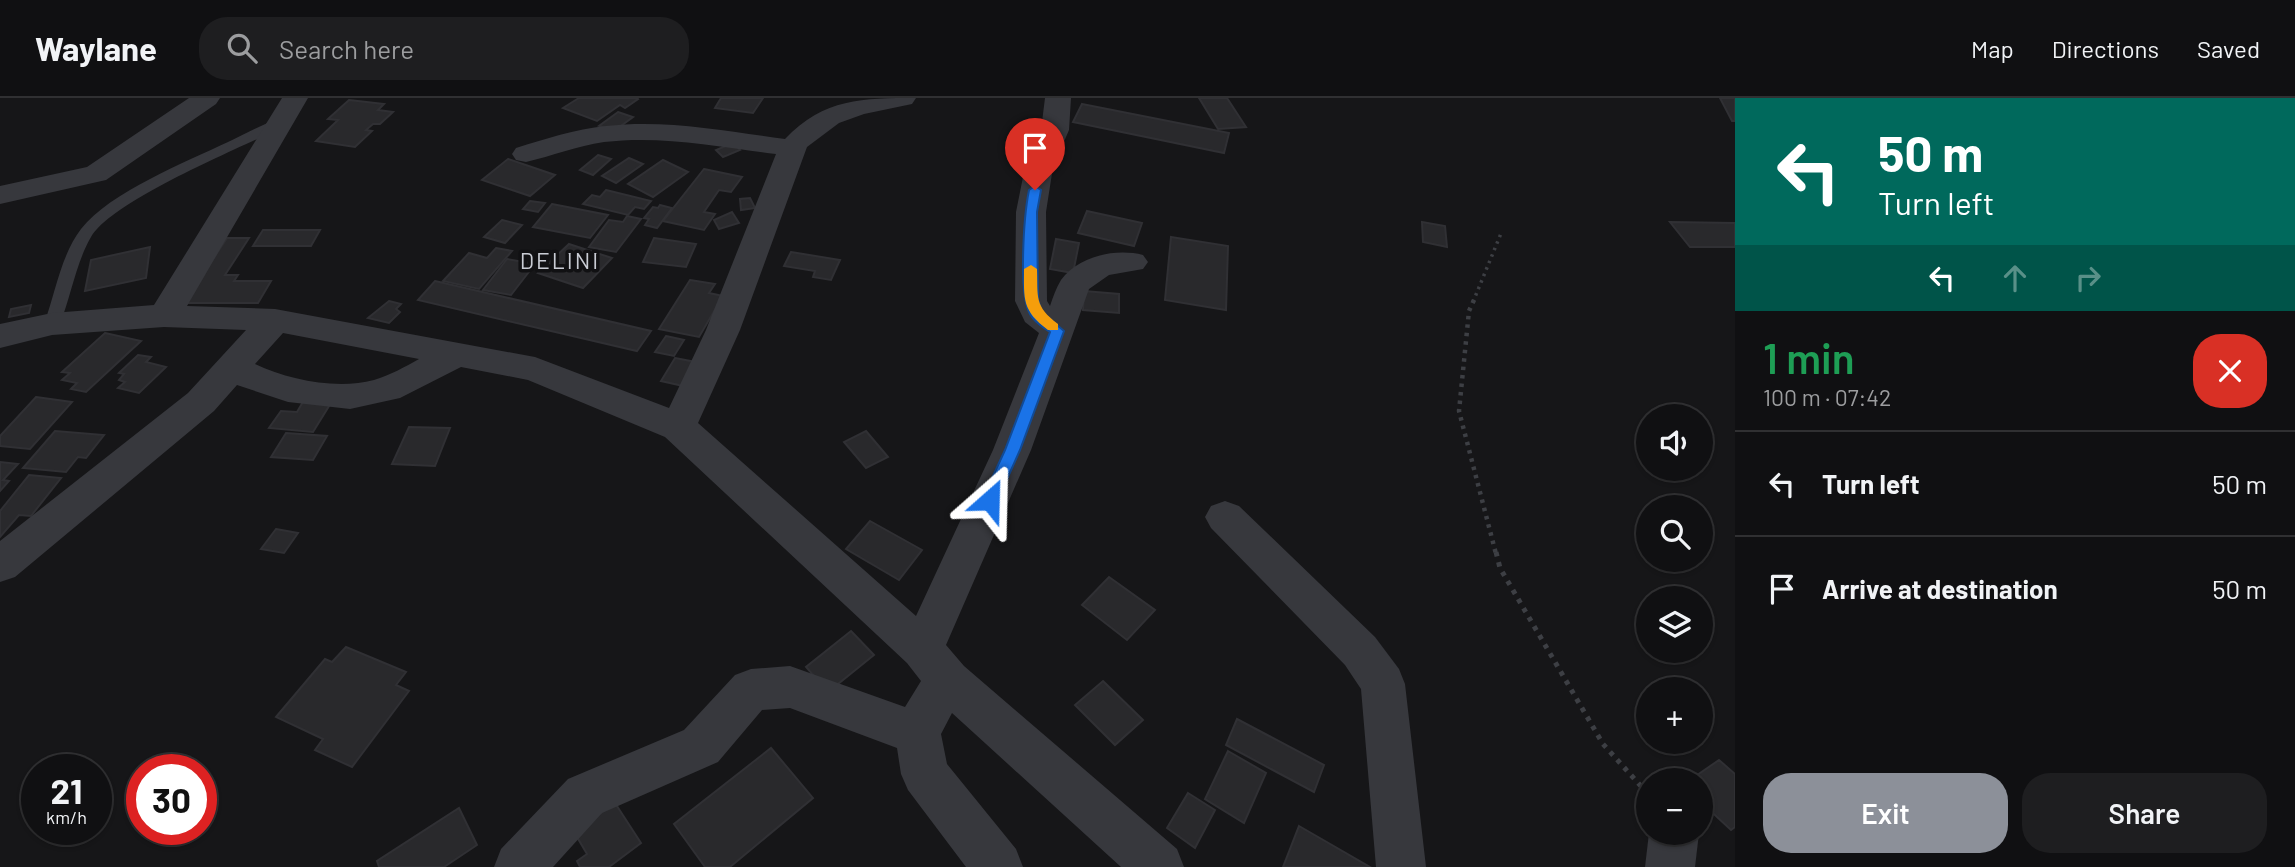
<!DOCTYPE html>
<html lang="en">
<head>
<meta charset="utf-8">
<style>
	body { margin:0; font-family:Barlow,sans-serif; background:#1e1e20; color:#f1f3f6; height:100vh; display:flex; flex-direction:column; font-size:26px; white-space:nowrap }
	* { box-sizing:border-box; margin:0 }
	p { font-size:23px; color:#9c9d9f }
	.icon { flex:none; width:38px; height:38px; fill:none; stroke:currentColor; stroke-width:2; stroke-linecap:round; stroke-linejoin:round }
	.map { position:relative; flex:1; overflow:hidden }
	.sheet { display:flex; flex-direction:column; background:#101012; width:560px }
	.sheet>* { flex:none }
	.top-card { background:#00695c; color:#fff; overflow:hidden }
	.buttons { position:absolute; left:1636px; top:306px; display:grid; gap:14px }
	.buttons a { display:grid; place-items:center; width:77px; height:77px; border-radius:50%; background:#101012; box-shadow:0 2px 5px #0004,0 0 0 2px #303032; font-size:35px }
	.speed { position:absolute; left:21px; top:656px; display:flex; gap:14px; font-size:35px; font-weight:700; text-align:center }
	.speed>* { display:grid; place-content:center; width:91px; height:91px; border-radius:50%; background:#101012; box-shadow:0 2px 5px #0004,0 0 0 2px #303032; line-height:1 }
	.speed small { font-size:18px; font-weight:400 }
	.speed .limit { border:10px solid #d22; background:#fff; color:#111 }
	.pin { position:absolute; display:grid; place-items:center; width:60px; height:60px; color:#fff; margin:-72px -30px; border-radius:50% 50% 50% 0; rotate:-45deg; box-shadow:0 0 7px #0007 }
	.pin .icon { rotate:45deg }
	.me { position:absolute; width:77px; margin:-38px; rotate:25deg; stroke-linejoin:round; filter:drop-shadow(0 0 5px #0008) }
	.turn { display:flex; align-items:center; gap:24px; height:147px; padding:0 28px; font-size:32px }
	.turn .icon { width:91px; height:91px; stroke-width:2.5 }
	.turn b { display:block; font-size:49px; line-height:60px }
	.lanes { display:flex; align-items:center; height:66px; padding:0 28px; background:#0003; justify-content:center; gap:35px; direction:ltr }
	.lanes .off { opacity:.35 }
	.round { display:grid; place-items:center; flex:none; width:74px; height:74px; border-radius:28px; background:#1e1e20 }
	.overview { display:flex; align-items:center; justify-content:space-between; height:119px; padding:0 28px }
	h1 { font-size:42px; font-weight:600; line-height:52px; color:#1e9e55 }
	.action { display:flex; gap:14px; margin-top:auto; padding:14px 28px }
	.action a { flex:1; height:80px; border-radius:28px; background:#8c9099; color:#fff; font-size:28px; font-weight:600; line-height:80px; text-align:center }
	.action a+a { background:#1e1e20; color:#f1f3f6 }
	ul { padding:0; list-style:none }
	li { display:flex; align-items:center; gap:21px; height:105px; padding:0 28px; border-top:2px solid #303032 }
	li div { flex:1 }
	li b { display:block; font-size:26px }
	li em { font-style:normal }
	header { display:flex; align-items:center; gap:42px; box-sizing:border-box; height:98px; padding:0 35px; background:#101012; border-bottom:2px solid #303032 }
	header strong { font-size:33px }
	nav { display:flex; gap:38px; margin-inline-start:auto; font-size:24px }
	.search { width:490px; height:63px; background:#1e1e20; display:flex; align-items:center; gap:18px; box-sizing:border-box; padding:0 24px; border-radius:28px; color:#9c9d9f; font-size:26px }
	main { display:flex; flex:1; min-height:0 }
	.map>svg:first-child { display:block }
	.building { fill:#29292c; stroke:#303034; stroke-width:2 }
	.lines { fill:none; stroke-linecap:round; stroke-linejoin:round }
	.path-far2 { stroke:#3d3f44; stroke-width:3.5; stroke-dasharray:2.5 4.5; stroke-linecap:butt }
	.path-far1 { stroke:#3d3f44; stroke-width:4.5; stroke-dasharray:3.5 5; stroke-linecap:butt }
	.path { stroke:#3d3f44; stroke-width:5; stroke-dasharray:4.5 6; stroke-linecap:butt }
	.lane { fill:#37383d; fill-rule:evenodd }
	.street { fill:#37383d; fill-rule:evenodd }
	.route { fill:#1a73e8; stroke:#114b97; stroke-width:2 }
	.slow { fill:#f59e0b }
	.labels { text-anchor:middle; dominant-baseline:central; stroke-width:7; stroke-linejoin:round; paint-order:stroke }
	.quarter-label { font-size:23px; letter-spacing:2px; fill:#c9ccd4; stroke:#111113 }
</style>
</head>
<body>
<header>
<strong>Waylane</strong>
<div class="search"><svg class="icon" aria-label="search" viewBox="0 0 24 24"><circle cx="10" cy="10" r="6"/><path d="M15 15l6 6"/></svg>Search here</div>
<nav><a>Map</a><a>Directions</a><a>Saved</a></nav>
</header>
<main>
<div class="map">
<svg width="1735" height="769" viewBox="0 0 1735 769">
	<rect width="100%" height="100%" fill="#161618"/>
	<!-- building -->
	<g class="building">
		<polygon points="579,0 637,0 638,1 625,10 620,7 597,23 563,10"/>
		<polygon points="721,0 763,0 753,15 715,10"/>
		<polygon points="1199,0 1227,0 1246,29 1218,31"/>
		<polygon points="1720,0 1735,0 1735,23 1732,23"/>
		<polygon points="349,2 384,6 378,12 393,14 380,26 373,26 366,32 372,33 355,49 316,43 338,22 328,21"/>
		<polygon points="1082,6 1229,35 1224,55 1073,24"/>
		<polygon points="618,14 633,19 614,33 599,28"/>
		<polygon points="733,45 740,52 723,59 716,52"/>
		<polygon points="598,57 611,61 593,77 580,72"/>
		<polygon points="629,60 643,66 616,85 602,78"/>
		<polygon points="508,61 555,77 530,98 482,82"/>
		<polygon points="663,62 688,74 653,99 628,86"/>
		<polygon points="704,71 742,79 731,94 719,92 704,114 715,116 704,132 663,123"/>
		<polygon points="606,92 651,103 644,111 635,109 628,117 583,106 592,97 600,99"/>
		<polygon points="750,100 755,110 741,112 740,101"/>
		<polygon points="530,103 545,105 538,114 523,111"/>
		<polygon points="552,106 608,117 590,140 533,129"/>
		<polygon points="660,107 672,110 657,130 645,127 649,121 644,120 653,109 658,110"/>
		<polygon points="1087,113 1142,125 1134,148 1078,135"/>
		<polygon points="732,114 739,125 719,131 714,122"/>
		<polygon points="627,118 641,121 616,154 589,149 609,122 623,124"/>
		<polygon points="502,122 522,127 505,145 484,139"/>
		<polygon points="1422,124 1445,128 1447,149 1423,144"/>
		<polygon points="1670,124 1735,125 1735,149 1690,149"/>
		<polygon points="263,132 320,132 311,148 253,148"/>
		<polygon points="1171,139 1228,148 1226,212 1165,202"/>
		<polygon points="227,140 249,140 225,177 238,177 234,183 271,183 258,205 184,205"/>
		<polygon points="654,140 696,146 686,169 643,164"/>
		<polygon points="1056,141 1079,145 1073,175 1050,171"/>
		<polygon points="569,146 612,160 583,190 538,175"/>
		<polygon points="150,149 146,180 85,193 91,162"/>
		<polygon points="496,150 512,153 479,191 443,183 469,155 487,160"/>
		<polygon points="791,154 840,162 831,182 813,179 815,173 784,168"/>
		<polygon points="507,161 535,166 511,197 483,192"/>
		<polygon points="690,182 715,186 709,195 723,198 699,239 659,231"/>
		<polygon points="435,183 651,233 637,253 418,202"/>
		<polygon points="1084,193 1119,196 1119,215 1083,212"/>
		<polygon points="389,203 401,206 396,211 400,214 389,225 368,220"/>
		<polygon points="31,207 29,215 9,219 11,211"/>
		<polygon points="105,235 141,243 86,294 71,291 77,285 62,282 70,275 62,274"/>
		<polygon points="666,238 684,242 674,258 655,254"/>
		<polygon points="138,257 151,259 146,264 166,269 139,295 118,290 125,284 119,282 124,276 119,275"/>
		<polygon points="675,260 701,265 688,289 661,283"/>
		<polygon points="307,297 334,300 313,334 269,330 281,313 297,314"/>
		<polygon points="36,299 72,304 30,351 0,348 0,338"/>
		<polygon points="409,329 450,330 435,368 392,366"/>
		<polygon points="55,333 104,337 86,360 78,359 66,374 23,370"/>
		<polygon points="866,333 888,359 866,370 844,344"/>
		<polygon points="286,335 327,338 313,362 271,359"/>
		<polygon points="0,364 18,366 3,382 9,383 0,393"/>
		<polygon points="29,377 61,380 31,418 19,417 0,439 0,413"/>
		<polygon points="870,423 922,452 899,482 846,451"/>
		<polygon points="276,431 298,435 284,455 261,451"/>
		<polygon points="1109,479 1155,512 1127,542 1082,507"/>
		<polygon points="851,533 874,557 828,594 806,569"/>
		<polygon points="346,549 406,574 396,587 409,593 352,669 315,652 323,641 276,619 325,561 332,564"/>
		<polygon points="1103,583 1143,622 1115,647 1075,607"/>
		<polygon points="1237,621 1324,667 1314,694 1226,647"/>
		<polygon points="771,650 813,700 730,769 705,769 674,726"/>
		<polygon points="1228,653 1266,675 1244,725 1205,701"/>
		<polygon points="1719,662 1735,676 1735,729 1731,732 1701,704 1701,682 1690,682"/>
		<polygon points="1188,695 1215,712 1195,750 1167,730"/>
		<polygon points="615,705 641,745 609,769 580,769 577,763 587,756 574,734"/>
		<polygon points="459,710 477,747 444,769 379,769 377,763"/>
		<polygon points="1299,728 1370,769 1283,769"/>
	</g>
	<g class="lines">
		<!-- path-far2 -->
		<polyline class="path-far2" points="1473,204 1502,133"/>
		<!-- path-far1 -->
		<polyline class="path-far1" points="1474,202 1469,213 1459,313 1496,456"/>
		<!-- path -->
		<polyline class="path" points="1496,454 1500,470 1603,646 1648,696"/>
		<!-- lane -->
		<path class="lane" d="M282,20l7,4 -2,3c-44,22 -173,74 -196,112 -15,26 -20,59 -31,87l-8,6 -6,-2 -2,-4c11,-30 17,-69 37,-95 29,-37 105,-67 147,-87 17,-8 36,-19 54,-24z"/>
		<!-- street -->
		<g class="street">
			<polygon points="189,0 220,0 216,6 106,82 0,106 0,88 87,69"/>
			<path d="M282,0h26l-121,208 88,3 260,48 134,51 37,-78 70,-176c-56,-7 -114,-19 -172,-12 -27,4 -52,14 -78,20l-10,-2 -4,-6 4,-6c29,-9 59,-19 90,-22 60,-7 119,5 179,13 39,-41 78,-41 131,-41l-4,6 -48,10 -25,9 -32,24 -67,183 -42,93 218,193 77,-166 46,-117 -14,-11 -10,-21 1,-89 9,-45 16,-37 4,-32h26l-2,32 -16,37 -7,45 1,89 3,5c3,-9 6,-18 11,-26 17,-24 55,-32 82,-25l5,7 -5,7 -34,6 -20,14 -58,161 -85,195 18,21 213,183 7,18h-63l-169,-154 -11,21 6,30 69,85 7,18h-57l-58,-77 -7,-16 -4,-26 -107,-40 -28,2 -44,52 -116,51 -49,54h-59l7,-18 67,-70 116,-49 51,-55 16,-6 39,-3 115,41 16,-26 -14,-18 -242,-226 -137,-57 -67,-13 -61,31 -50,11 -62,-7 -51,-17 -23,26 -199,166 -15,5v-41l188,-148 58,-63 -82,-3 -112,8 -52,13v-24l52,-11 102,-8zM283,235l136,26c-14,8 -29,16 -45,21 -37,10 -85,0 -119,-16z"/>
			<polygon points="1225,403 1239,408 1375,539 1399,571 1405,586 1426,769 1376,769 1361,591 1345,567 1211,430 1205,419 1211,408"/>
			<polygon points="1649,735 1699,735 1695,769 1645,769"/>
		</g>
	</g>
	<!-- route -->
	<path class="route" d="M1035,88l6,4 -4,22 1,88 4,12 22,19 -44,119 -24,54 -6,2 -8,-6 23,-50 45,-118c-7,-5 -16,-10 -20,-18 -12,-21 -6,-99 -1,-124z"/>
	<!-- slow -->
	<path class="slow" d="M1031,167l6,4c1,28 -3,37 21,55v6h-10c-26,-20 -24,-30 -24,-61z"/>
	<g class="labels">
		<!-- quarter labels -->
		<g class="quarter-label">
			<text x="560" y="162">DELINI</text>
		</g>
	</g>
</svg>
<div class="buttons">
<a><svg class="icon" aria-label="sound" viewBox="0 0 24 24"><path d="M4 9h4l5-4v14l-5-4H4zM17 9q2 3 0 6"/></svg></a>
<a><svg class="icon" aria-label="search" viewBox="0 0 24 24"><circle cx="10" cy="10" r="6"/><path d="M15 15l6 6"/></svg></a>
<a><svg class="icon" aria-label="layers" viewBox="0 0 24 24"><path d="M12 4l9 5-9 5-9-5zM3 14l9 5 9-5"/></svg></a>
<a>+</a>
<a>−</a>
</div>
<div class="speed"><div>21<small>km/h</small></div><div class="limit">30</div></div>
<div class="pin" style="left:1035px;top:92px;background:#d93025"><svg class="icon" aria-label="arrive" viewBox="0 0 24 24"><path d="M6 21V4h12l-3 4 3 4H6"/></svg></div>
<svg class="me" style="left:990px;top:402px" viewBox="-20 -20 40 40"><path d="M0-17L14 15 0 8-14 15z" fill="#1a73e8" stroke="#fff" stroke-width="4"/></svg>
</div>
<section class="sheet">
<div class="top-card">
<div class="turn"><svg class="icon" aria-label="left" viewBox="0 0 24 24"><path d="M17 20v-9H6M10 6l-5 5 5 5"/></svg><div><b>50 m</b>Turn left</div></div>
<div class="lanes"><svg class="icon" aria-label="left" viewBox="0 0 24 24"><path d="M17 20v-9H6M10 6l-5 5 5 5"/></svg><svg class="icon off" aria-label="ahead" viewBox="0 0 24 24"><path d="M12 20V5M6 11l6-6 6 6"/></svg><svg class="icon off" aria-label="right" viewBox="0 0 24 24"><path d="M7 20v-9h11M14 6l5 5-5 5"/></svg></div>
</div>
<div class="overview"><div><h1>1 min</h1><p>100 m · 07:42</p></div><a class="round" style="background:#d93025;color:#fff"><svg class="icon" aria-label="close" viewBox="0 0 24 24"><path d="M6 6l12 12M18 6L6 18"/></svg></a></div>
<ul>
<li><svg class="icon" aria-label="left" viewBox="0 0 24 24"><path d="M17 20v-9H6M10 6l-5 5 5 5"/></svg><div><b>Turn left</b></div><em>50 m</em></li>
<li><svg class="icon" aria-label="arrive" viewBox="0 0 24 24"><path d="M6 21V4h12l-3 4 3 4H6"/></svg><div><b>Arrive at destination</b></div><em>50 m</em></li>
</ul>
<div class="action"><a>Exit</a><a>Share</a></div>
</section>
</main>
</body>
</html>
